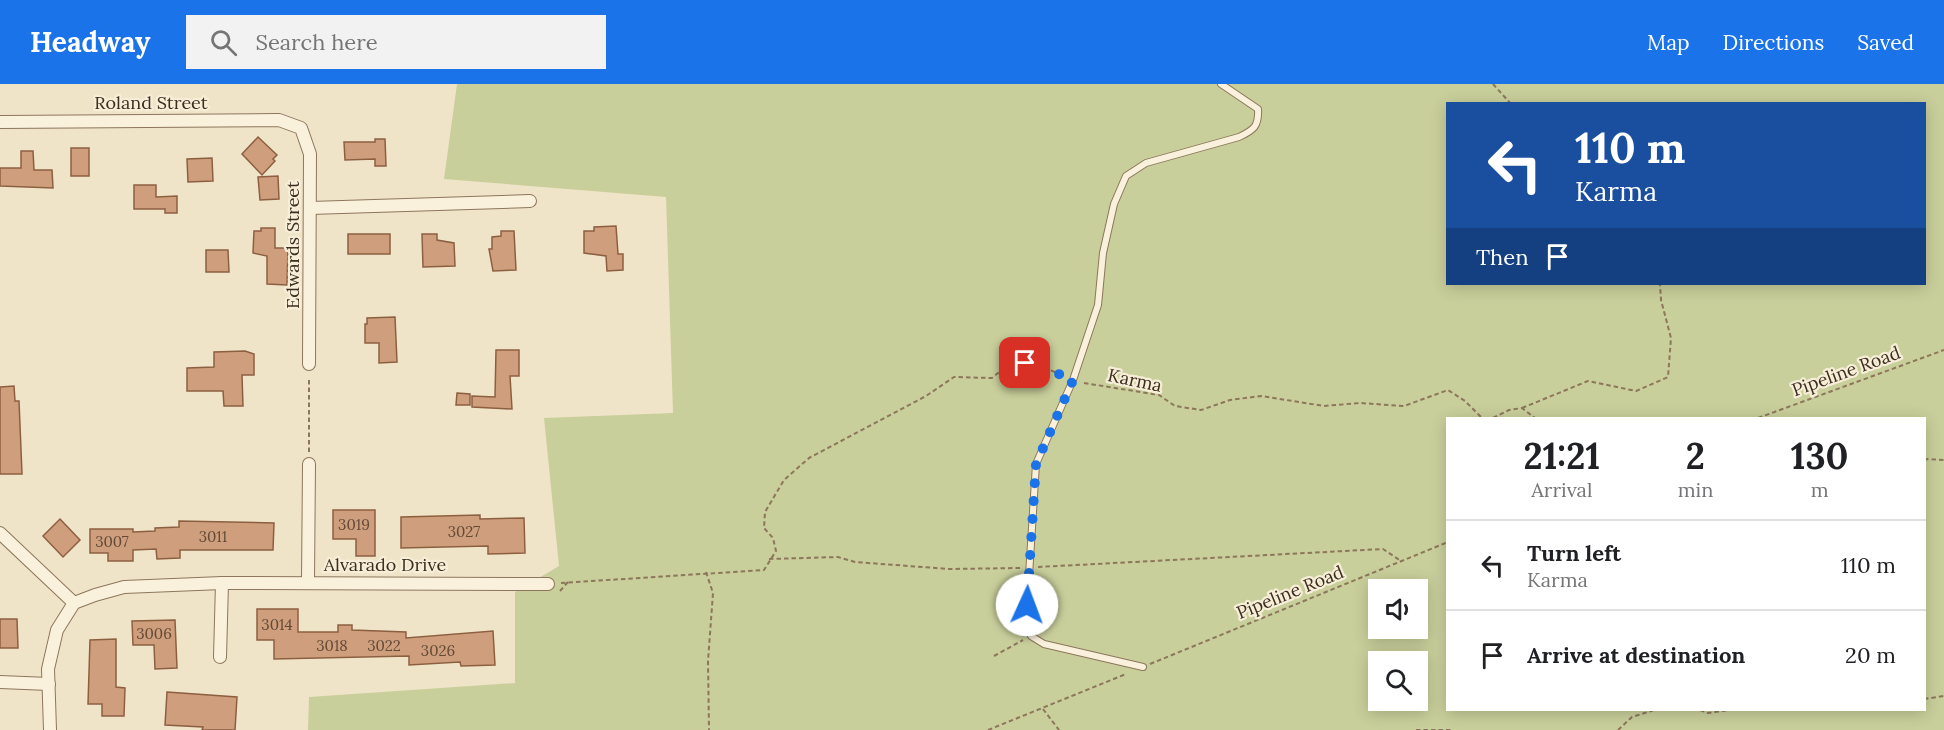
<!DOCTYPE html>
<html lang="en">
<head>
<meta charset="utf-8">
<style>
	body { margin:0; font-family:Lora,serif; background:#f2f2f2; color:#202124; height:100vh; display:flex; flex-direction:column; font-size:22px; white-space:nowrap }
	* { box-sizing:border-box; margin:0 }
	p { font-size:20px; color:#757577 }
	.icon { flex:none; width:33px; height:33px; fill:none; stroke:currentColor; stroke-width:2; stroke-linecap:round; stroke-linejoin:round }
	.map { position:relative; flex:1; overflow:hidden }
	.sheet { position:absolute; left:1446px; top:333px; width:480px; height:294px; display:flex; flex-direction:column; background:#fff; border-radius:0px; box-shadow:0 3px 15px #0003 }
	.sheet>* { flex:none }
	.banner { position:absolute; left:1446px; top:18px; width:480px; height:183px; border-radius:0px; box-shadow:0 3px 15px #0003; background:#1a4fa0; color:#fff; overflow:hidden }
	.controls { position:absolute; left:1368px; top:495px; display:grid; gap:12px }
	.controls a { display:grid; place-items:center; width:60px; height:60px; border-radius:0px; background:#fff; box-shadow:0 3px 15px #0003; font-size:30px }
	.pin { position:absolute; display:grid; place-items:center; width:51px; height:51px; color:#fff; margin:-26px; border-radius:12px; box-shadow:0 3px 9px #0006 }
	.me { position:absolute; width:66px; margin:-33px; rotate:2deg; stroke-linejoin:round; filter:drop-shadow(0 0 4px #0008) }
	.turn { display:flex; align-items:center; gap:21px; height:126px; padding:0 30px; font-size:27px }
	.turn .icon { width:78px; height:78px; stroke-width:2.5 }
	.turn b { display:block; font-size:42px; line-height:51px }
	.then { display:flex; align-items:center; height:57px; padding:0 30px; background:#0003; gap:12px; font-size:22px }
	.eta { display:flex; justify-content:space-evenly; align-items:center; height:102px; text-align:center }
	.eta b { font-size:36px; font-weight:800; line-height:42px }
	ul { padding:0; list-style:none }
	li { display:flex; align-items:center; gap:18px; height:90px; padding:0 30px; border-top:2px solid #e0e0e0 }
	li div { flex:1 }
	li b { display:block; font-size:22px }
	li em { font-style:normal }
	header { display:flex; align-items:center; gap:36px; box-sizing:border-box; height:84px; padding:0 30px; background:#1a73e8; color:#fff }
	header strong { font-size:28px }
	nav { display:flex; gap:33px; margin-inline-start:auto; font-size:21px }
	.search { width:420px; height:54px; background:#f2f2f2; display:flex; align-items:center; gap:15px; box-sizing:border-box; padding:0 21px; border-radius:0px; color:#757577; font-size:22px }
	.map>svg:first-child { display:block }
	.green { fill:#c9cf9b; fill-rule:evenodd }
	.building { fill:#cf9f7d; stroke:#8d5f41; stroke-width:1.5 }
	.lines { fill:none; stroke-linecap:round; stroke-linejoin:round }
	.lane-casing { stroke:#8d765c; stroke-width:8 }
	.street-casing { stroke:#8d765c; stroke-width:14 }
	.path { stroke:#8d765c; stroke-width:2; stroke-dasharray:4.5 3; stroke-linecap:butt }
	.lane { stroke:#faf1dc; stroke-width:6 }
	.street { stroke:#faf1dc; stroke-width:12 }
	.route { stroke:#1a73e8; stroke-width:10; stroke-dasharray:0 18 }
	.labels { text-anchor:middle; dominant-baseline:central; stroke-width:4.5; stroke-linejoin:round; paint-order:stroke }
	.number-label { font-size:15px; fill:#624a37 }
	.street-label { font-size:18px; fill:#3d2e20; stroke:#f7eed8 }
</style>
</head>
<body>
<header>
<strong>Headway</strong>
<div class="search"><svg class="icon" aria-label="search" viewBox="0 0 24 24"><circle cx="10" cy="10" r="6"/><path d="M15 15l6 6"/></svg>Search here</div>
<nav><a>Map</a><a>Directions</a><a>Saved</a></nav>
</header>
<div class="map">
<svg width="1944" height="646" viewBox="0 0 1944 646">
	<rect width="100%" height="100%" fill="#f0e4c8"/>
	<!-- green -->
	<path class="green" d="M457,0h1487v646h-1636l1,-33 206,-14v-91l44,-26 -15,-148 129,-5 -7,-216 -222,-18zM1448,20h476v180h-476zM1448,334h476v292h-476zM1378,506h40v38h-40zM1378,578h40v38h-40z"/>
	<!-- building -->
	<g class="building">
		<polygon points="258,53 277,71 273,75 275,77 262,91 242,70"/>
		<polygon points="375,55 385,55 386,82 375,82 375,75 345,76 344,58 375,58"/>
		<rect x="71" y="64" width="18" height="28"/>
		<polygon points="21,67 33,67 34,86 52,86 53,104 0,102 0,84 21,84"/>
		<polygon points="212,74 213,97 188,98 187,75"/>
		<polygon points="278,92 279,115 260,116 258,93"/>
		<polygon points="134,101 156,101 156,113 177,112 177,129 165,129 165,125 134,125"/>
		<polygon points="616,142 618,170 623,170 623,186 607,187 606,172 584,169 584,147 594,147 594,143"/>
		<polygon points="261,144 275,144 275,164 288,164 287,201 267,200 267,172 253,169 254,147 261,147"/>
		<polygon points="501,147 514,147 516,186 493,187 489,165 492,165 492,153 501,152"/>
		<rect x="348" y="150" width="42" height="20"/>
		<polygon points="422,150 437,150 437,156 454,159 455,182 423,183"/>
		<polygon points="206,166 228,166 229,188 206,188"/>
		<polygon points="395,233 397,278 379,279 379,259 365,259 365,240 367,240 367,234"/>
		<polygon points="496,266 519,266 519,292 510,292 512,325 472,323 472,312 495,313"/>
		<polygon points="245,267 254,270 254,291 242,291 243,322 224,322 223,307 187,307 187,284 214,283 214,268"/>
		<polygon points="14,302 15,317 19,317 22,390 0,390 0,303"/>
		<polygon points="457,309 470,310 470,321 456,321"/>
		<polygon points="333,426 375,426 375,472 356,472 356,455 333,455"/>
		<polygon points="480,431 480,435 524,434 525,469 488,470 488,462 401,464 401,433"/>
		<polygon points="60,435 80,456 63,473 43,452"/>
		<polygon points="179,437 274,439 273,466 180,466 180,474 157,475 156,465 133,466 133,477 108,477 108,469 90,469 90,445 133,445 133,448 155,447 155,444 179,443"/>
		<polygon points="257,525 298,525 298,548 338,548 338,541 352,541 352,546 406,548 406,554 493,547 495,581 461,582 460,578 409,581 409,572 274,575 274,556 257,556"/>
		<polygon points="0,535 17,535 18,564 0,564"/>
		<polygon points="175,536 177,584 155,585 154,561 133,561 132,537"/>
		<polygon points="116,555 116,603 125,604 124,632 102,632 102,620 88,620 90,556"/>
		<polygon points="167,608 237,613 235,646 202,646 203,643 165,641"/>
	</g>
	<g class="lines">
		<!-- lane casing -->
		<g class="lane-casing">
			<path id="lane" d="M1143,583l-99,-23 -13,-8 -5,-13 10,-159 37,-84 25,-75 5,-52 11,-49 12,-28 20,-13 93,-26c15,-7 20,-11 19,-28l-37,-25"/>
		</g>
		<!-- street casing -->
		<g class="street-casing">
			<g id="street">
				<polyline points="0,38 279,36 301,44 310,70 309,280"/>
				<polyline points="310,124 530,117"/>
				<polyline points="0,449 74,519"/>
				<polyline points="308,498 309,380"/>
				<polyline points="220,573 222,499"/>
				<polyline points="0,598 49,600"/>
				<polyline points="50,646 48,585 57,546 74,519 95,511 124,503 222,499 548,500"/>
			</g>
		</g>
		<!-- path -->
		<g class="path">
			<polyline points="1493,0 1511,20"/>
			<polyline points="1084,299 1159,311 1175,322 1201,326 1230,316 1261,312 1324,322 1360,319 1404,322 1448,306 1465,317 1482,334"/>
			<polyline points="1522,324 1588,297 1636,307 1668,293 1671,254 1661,216 1660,200"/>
			<polyline points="1493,334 1509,326 1522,324 1535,334"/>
			<polyline points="1758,334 1944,266"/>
			<polyline points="309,368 309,293"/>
			<polyline points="1924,375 1944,376"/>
			<polyline points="769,475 838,473 855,478 949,485 1020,484"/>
			<polyline points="1038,483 1383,465 1401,477"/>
			<polyline points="706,488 713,509 708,577 709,646"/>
			<path d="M561,499l203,-13 12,-19 -3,-13 -9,-10 1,-16 19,-32 25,-22 117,-62 28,-19 38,1c26,-23 42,-15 72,-2"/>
			<polyline points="560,507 568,498"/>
			<polyline points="994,572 1023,556"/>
			<polyline points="1150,580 1448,458"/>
			<polyline points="1924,615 1944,612"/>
			<polyline points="1043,625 1059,646"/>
			<polyline points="1700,626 1708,629 1730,626"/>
			<polyline points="988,646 1126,590"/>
			<polyline points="1416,646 1452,646"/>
			<polyline points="1618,646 1632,633 1654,626"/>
		</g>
		<!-- lane -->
		<use href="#lane" class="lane"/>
		<!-- street -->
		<use href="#street" class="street"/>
	</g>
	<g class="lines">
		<!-- route -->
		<polyline class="route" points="1025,279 1047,285 1073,296 1036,380 1027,521"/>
	</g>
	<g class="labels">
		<!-- number labels -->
		<g class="number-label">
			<text x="354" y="440">3019</text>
			<text x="464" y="447">3027</text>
			<text x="213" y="452">3011</text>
			<text x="112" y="457">3007</text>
			<text x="277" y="540">3014</text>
			<text x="154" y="549">3006</text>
			<text x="332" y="561">3018</text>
			<text x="384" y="561">3022</text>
			<text x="438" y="566">3026</text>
		</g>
		<!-- street labels -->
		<g class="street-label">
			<text x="151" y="18">Roland Street</text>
			<text transform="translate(292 161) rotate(-90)">Edwards Street</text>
			<text transform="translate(1846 287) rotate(-20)">Pipeline Road</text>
			<text transform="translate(1135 296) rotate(12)">Karma</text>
			<text x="385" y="480">Alvarado Drive</text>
			<text transform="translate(1290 508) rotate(-22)">Pipeline Road</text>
		</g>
	</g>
</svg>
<div class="controls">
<a><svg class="icon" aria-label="sound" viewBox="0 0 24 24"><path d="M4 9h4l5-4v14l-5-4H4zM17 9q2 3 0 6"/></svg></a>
<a><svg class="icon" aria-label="search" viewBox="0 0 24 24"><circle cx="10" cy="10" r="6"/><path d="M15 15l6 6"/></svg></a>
</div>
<div class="pin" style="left:1025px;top:279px;background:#d93025"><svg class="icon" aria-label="arrive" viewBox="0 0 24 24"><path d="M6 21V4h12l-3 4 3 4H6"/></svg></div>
<svg class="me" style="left:1027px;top:521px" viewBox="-20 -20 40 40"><circle r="19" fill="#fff"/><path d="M0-13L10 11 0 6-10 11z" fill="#1a73e8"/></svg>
<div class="banner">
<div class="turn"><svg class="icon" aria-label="left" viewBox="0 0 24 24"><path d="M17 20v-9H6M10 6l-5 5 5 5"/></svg><div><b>110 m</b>Karma</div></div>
<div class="then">Then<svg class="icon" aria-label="arrive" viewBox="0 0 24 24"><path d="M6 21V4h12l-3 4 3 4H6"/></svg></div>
</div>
<section class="sheet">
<div class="eta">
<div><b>21:21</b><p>Arrival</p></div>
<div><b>2</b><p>min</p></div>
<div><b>130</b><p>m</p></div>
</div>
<ul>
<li><svg class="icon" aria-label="left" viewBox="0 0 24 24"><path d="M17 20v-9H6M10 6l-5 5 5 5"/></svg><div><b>Turn left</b><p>Karma</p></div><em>110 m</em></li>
<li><svg class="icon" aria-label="arrive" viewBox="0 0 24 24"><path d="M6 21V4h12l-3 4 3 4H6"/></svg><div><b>Arrive at destination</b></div><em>20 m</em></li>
</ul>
</section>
</div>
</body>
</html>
